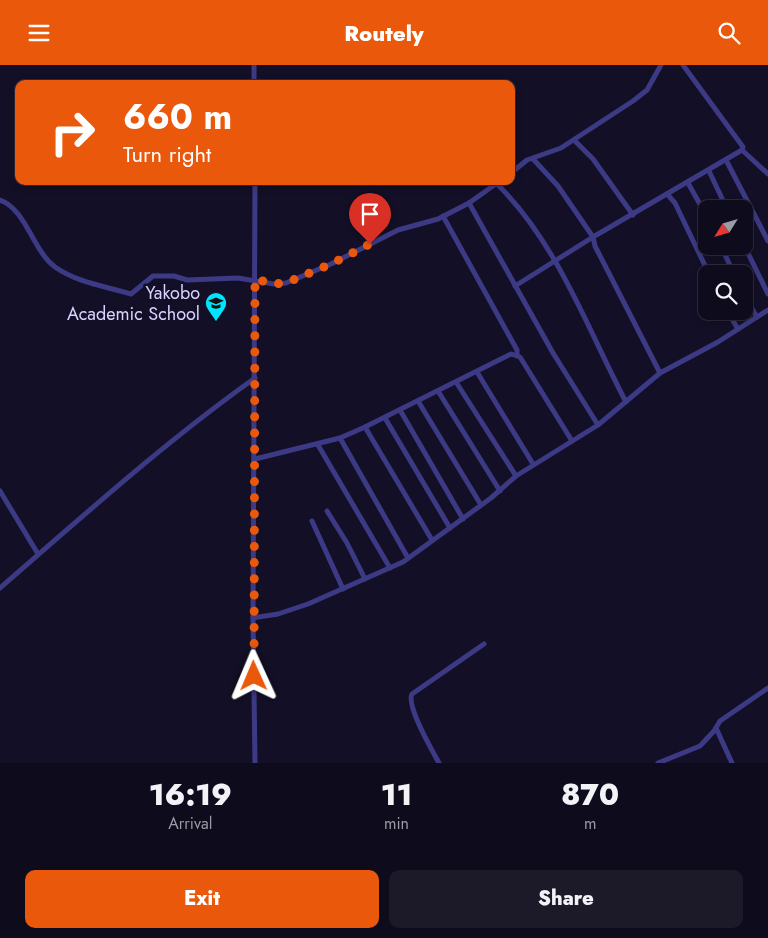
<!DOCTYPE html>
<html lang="en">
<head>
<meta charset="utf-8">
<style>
	body { margin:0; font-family:Jost,sans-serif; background:#1c1929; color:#f1f3f6; height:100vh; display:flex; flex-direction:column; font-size:19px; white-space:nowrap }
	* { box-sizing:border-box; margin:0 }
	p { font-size:16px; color:#9b9ba3 }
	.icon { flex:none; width:28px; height:28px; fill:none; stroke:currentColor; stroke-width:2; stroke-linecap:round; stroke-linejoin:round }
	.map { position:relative; height:698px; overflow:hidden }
	.drawer { display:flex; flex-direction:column; background:#0e0b1c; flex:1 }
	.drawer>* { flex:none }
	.banner { position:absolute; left:15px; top:15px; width:500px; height:105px; border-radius:10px; box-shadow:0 2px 8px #0003,0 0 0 1px #2e2b3b; background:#ea580c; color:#fff; overflow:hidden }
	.needle { width:32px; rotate:233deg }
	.controls { position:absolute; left:698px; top:135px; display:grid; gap:10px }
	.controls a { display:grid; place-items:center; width:55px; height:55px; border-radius:10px; background:#0e0b1c; box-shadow:0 2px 8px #0003,0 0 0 1px #2e2b3b; font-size:25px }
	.pin { position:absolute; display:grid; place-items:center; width:42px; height:42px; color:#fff; margin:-51px -21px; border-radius:50% 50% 50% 0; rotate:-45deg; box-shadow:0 0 5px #0007 }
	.pin .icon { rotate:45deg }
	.me { position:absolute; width:55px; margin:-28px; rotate:359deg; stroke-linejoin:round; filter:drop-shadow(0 0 4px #0008) }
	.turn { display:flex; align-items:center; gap:18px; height:105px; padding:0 25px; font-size:22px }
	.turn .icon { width:65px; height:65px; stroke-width:2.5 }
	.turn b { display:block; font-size:35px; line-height:42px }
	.eta { display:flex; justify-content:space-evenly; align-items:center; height:85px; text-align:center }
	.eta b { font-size:30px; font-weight:800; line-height:35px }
	.cta { display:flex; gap:10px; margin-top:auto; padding:10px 25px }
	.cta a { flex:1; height:58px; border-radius:10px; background:#ea580c; color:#fff; font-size:20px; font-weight:800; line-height:58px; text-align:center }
	.cta a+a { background:#1c1929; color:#f1f3f6 }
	header { display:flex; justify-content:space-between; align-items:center; height:65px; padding:0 25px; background:#ea580c; color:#fff; font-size:22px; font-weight:800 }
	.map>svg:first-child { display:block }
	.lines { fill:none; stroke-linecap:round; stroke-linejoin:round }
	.minor { stroke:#3d3a85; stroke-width:5 }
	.route { stroke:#ea580c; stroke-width:9; stroke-dasharray:0 16.2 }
	.labels { text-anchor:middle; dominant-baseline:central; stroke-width:5; stroke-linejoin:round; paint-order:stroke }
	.poi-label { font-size:18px; fill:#d9d4ff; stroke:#130f26; text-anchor:end }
</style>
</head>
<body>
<header><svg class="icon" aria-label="menu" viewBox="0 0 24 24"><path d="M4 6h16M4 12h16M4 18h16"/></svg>Routely<svg class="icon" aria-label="search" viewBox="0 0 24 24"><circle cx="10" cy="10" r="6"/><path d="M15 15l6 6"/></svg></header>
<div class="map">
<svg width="768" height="698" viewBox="0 0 768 698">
	<rect width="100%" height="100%" fill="#130f26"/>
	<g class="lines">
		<!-- minor -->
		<g class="minor">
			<polyline points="254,0 254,19"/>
			<polyline points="683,0 743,82 742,85 768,109"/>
			<polyline points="574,75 593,94 633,150"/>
			<polyline points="533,94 558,121 593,172 595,181 660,308"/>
			<polyline points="726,95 768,176"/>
			<polyline points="709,106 727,144"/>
			<polyline points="511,108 527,95 561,83 633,36 647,25 661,0"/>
			<path d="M496,118c61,59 91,145 130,219"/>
			<polyline points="688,118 706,150"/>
			<polyline points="667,129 675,138 709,209"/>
			<path d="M0,135c26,9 33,51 55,67 23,16 50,19 76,27l22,-18h21l13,4 51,-2 36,6 12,-1 45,-19 67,-34 40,-11 31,-16 31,-22"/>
			<polyline points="469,138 553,288 598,360"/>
			<polyline points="443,151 517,285 517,289"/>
			<polyline points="744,180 768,229"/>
			<polyline points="721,181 734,209"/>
			<polyline points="515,221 593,172 742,85"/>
			<polyline points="744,230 757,252"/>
			<polyline points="727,246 738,264"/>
			<polyline points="477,307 533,399"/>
			<polyline points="456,317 516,411"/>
			<polyline points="438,326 500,426"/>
			<polyline points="418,336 481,440"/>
			<polyline points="400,345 463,454"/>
			<polyline points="385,353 450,463"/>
			<polyline points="365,362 432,475"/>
			<polyline points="340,373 408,493"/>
			<polyline points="318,380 390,503"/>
			<polyline points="255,394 340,373 365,362 511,289 520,292 572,376"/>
			<polyline points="0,426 38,489"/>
			<polyline points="327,446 347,478 365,514"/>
			<polyline points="312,456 343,524"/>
			<path d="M0,523c83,-72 165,-146 255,-210"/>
			<polyline points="253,553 278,549 308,539 403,497 491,433 516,411 598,360 660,308 718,277 768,245"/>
			<polyline points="716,663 732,698"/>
			<polyline points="255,698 253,553 255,116"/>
			<path d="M439,698c-7,-13 -33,-57 -27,-69l72,-50"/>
			<polyline points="658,698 700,681 714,666 720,656 768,623"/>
		</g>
	</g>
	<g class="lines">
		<!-- route -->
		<polyline class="route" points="254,611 255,214 274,219 286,218 331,199 370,179"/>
	</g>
	<!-- icons -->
	<defs>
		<g id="school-pin" transform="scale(1.125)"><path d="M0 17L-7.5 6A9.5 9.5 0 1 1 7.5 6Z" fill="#00e5ff" stroke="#130f26"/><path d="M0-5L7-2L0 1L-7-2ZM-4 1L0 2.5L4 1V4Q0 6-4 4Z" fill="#111"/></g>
	</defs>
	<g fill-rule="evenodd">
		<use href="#school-pin" x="216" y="238"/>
	</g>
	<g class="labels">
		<!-- poi labels -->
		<g class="poi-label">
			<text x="200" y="228">Yakobo<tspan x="200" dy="21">Academic School</tspan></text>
		</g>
	</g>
</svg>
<div class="controls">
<a><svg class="needle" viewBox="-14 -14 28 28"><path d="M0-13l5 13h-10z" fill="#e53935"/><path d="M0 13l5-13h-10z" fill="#9b9ba3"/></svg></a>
<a><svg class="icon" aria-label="search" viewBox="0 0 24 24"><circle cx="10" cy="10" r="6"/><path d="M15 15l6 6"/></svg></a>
</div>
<div class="pin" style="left:370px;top:179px;background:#d93025"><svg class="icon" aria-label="arrive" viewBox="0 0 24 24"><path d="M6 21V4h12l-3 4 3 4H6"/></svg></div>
<svg class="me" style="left:254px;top:611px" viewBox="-20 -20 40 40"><path d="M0-17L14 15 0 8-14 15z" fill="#ea580c" stroke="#fff" stroke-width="4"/></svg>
<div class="banner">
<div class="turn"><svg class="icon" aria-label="right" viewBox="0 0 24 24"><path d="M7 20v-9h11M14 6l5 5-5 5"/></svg><div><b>660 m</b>Turn right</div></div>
</div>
</div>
<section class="drawer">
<div class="eta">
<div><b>16:19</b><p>Arrival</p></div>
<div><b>11</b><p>min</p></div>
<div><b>870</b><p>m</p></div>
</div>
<div class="cta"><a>Exit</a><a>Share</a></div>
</section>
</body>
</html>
